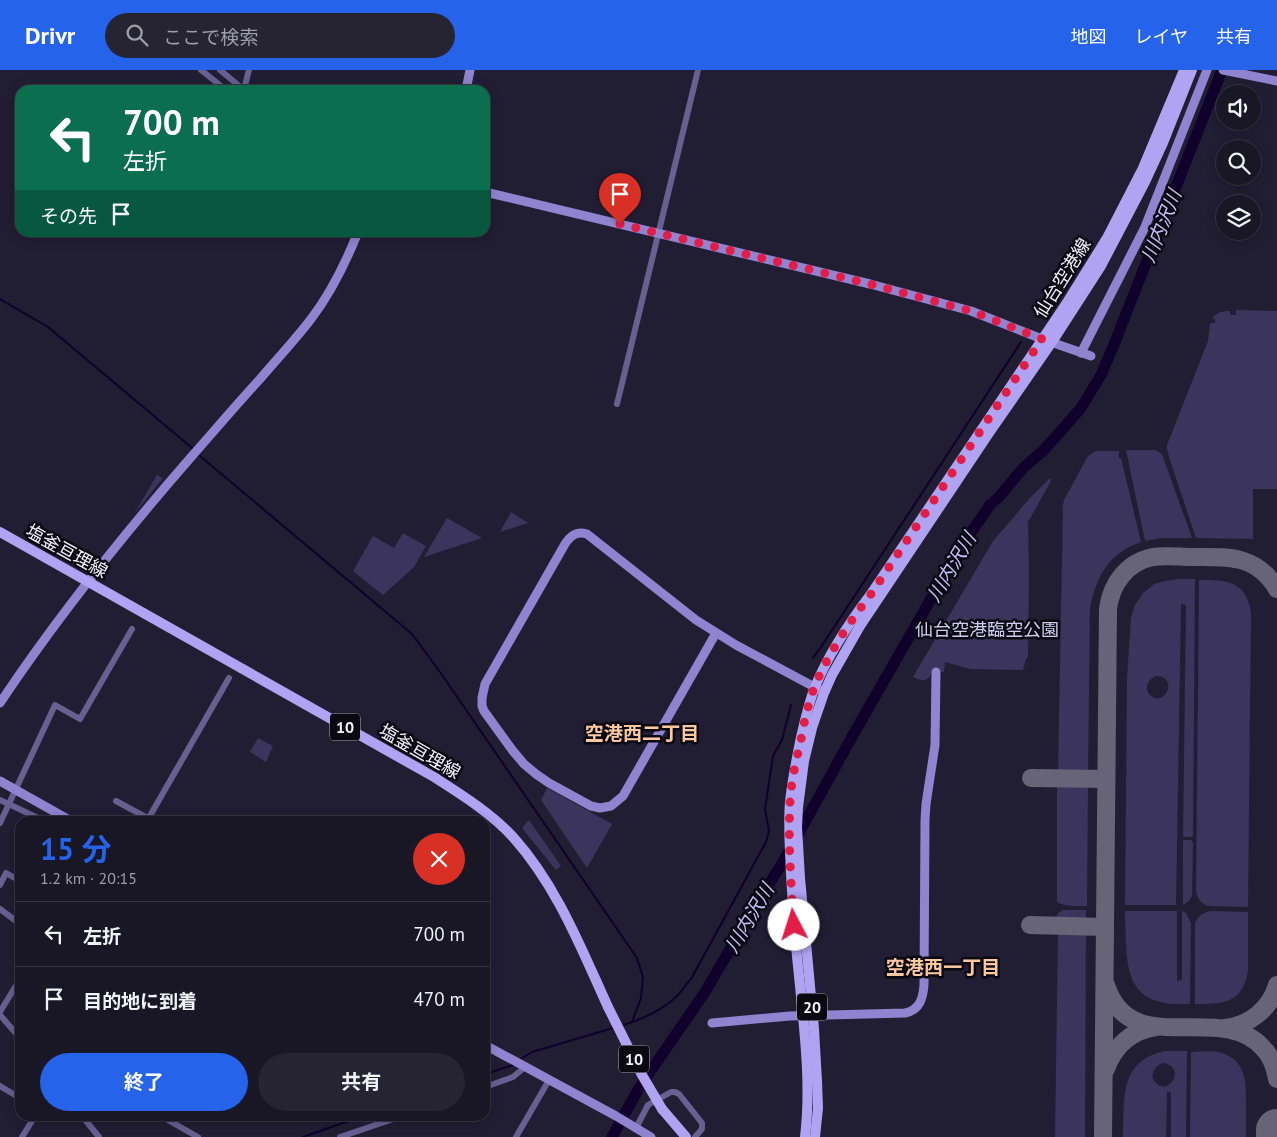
<!DOCTYPE html>
<html lang="ja">
<head>
<meta charset="utf-8">
<style>
	body { margin:0; font-family:"PT Sans","Noto Sans JP",sans-serif; background:#262332; color:#f1f3f6; height:100vh; display:flex; flex-direction:column; font-size:19px; white-space:nowrap }
	* { box-sizing:border-box; margin:0 }
	p { font-size:16px; color:#9f9fa7 }
	.icon { flex:none; width:28px; height:28px; fill:none; stroke:currentColor; stroke-width:2; stroke-linecap:round; stroke-linejoin:round }
	.map { position:relative; flex:1; overflow:hidden }
	.panel { position:absolute; left:15px; top:746px; width:475px; height:305px; display:flex; flex-direction:column; background:#191626; border-radius:15px; box-shadow:0 2px 12px #0003,0 0 0 1px #373543 }
	.panel>* { flex:none }
	.top-card { position:absolute; left:15px; top:15px; width:475px; height:152px; border-radius:15px; box-shadow:0 2px 12px #0003,0 0 0 1px #373543; background:#0b6e4f; color:#fff; overflow:hidden }
	.controls { position:absolute; left:1216px; top:15px; display:grid; gap:10px }
	.controls a { display:grid; place-items:center; width:45px; height:45px; border-radius:50%; background:#191626; box-shadow:0 2px 12px #0003,0 0 0 1px #373543; font-size:25px }
	.pin { position:absolute; display:grid; place-items:center; width:42px; height:42px; color:#fff; margin:-51px -21px; border-radius:50% 50% 50% 0; rotate:-45deg; box-shadow:0 0 5px #0007 }
	.pin .icon { rotate:45deg }
	.me { position:absolute; width:55px; margin:-28px; rotate:355deg; stroke-linejoin:round; filter:drop-shadow(0 0 4px #0008) }
	.turn { display:flex; align-items:center; gap:18px; height:105px; padding:0 25px; font-size:22px }
	.turn .icon { width:65px; height:65px; stroke-width:2.5 }
	.turn b { display:block; font-size:35px; line-height:42px }
	.then { display:flex; align-items:center; height:48px; padding:0 25px; background:#0003; gap:10px; font-size:19px }
	.round { display:grid; place-items:center; flex:none; width:52px; height:52px; border-radius:26px; background:#262332 }
	.head { display:flex; align-items:center; justify-content:space-between; height:85px; padding:0 25px }
	h1 { font-size:30px; font-weight:700; line-height:38px; color:#2563eb }
	.button { display:flex; gap:10px; margin-top:auto; padding:10px 25px }
	.button a { flex:1; height:58px; border-radius:30px; background:#2563eb; color:#fff; font-size:20px; font-weight:700; line-height:58px; text-align:center }
	.button a+a { background:#262332; color:#f1f3f6 }
	ul { padding:0; list-style:none }
	li { display:flex; align-items:center; gap:15px; height:65px; padding:0 25px; border-top:1px solid #373543 }
	li div { flex:1 }
	li b { display:block; font-size:19px }
	li em { font-style:normal }
	header { display:flex; align-items:center; gap:30px; box-sizing:border-box; height:70px; padding:0 25px; background:#2563eb; color:#fff }
	header strong { font-size:24px }
	nav { display:flex; gap:28px; margin-inline-start:auto; font-size:18px }
	.search { width:350px; height:45px; background:#262332; display:flex; align-items:center; gap:12px; box-sizing:border-box; padding:0 18px; border-radius:28px; color:#9f9fa7; font-size:19px }
	.map>svg:first-child { display:block }
	.green { fill:#3b345c; fill-rule:evenodd }
	.lines { fill:none; stroke-linecap:round; stroke-linejoin:round }
	.stream { stroke:#0f012c; stroke-width:2 }
	.river { stroke:#0f012c; stroke-width:11 }
	.taxiway { stroke:#686477; stroke-width:18 }
	.runway { stroke:#686477; stroke-width:42 }
	.street { stroke:#676090; stroke-width:6 }
	.secondary { stroke:#9083d0; stroke-width:9 }
	.primary { stroke:#afa3f2; stroke-width:10 }
	.primary-bridge { stroke:#afa3f2; stroke-width:10 }
	.route { stroke:#e11d48; stroke-width:9; stroke-dasharray:0 16.2 }
	.labels { text-anchor:middle; dominant-baseline:central; stroke-width:5; stroke-linejoin:round; paint-order:stroke }
	.shield { fill:#0a0912; stroke:#adabb7; stroke-width:1 }
	.shield-label { font-size:16px; font-weight:bold; fill:#f3f1fe }
	.street-label { font-size:18px; fill:#f3f1fe; stroke:#0a0912 }
	.park-label { font-size:18px; fill:#d1ccf3; stroke:#0a0912 }
	.water-label { font-size:19px; font-style:italic; fill:#c8c0fb; stroke:#0a0912 }
	.neighbourhood-label { font-size:19px; font-weight:bold; fill:#fcc89f; stroke:#0a0912 }
</style>
</head>
<body>
<header>
<strong>Drivr</strong>
<div class="search"><svg class="icon" aria-label="search" viewBox="0 0 24 24"><circle cx="10" cy="10" r="6"/><path d="M15 15l6 6"/></svg>ここで検索</div>
<nav><a>地図</a><a>レイヤ</a><a>共有</a></nav>
</header>
<div class="map">
<svg width="1277" height="1067" viewBox="0 0 1277 1067">
	<rect width="100%" height="100%" fill="#211d33"/>
	<!-- green -->
	<g class="green">
		<path d="M1236,240l41,1v178h-24v50l-57,-1 -26,-78 -3,-11v-4l41,-104 2,-18h5v-4h-3c4,-7 11,-8 18,-8v4h6z"/>
		<polygon points="1126,380 1155,380 1162,384 1192,468 1161,468 1145,471"/>
		<path d="M1096,381h23v7h2l20,84c-32,11 -45,34 -51,67l-2,164 -30,-1 5,-267 1,-5 24,-44z"/>
		<polygon points="157,405 163,408 134,444"/>
		<path d="M1050,408l1,3 -23,41 1,51 -1,84 -2,2 -3,11 -53,-1 -25,-7 -1,10 -12,-1c-3,11 -10,11 -19,6l80,-136 37,-43z"/>
		<polygon points="511,442 528,453 500,462"/>
		<polygon points="447,448 482,468 424,487"/>
		<polygon points="403,463 426,476 414,497 383,525 353,501 373,466 394,478"/>
		<path d="M1177,509h18l-2,256 -2,2h-8l3,-232 -5,-1 -5,301h-51l2,-227 4,-60 4,-13 8,-12 11,-9 11,-3zM1156,606c24,1 8,33 -6,19 -7,-7 -1,-16 6,-19z"/>
		<path d="M1199,510c28,0 46,0 52,32l-3,295 -40,-1c-8,-3 -10,-7 -12,-15z"/>
		<polygon points="258,668 273,676 266,692 250,682"/>
		<path d="M1057,715l31,1 -1,120c-10,0 -22,1 -30,-4z"/>
		<polygon points="547,718 612,754 587,798 541,730"/>
		<polygon points="529,750 561,796 556,800 522,758"/>
		<polygon points="1183,770 1191,770 1193,773 1192,826 1189,831 1183,835"/>
		<polygon points="1063,840 1086,840 1086,848 1056,848 1058,843"/>
		<path d="M1125,841h52v70l5,-1v-69l4,2 5,10 -1,81c-70,4 -63,-41 -65,-93z"/>
		<path d="M1212,841l36,1v59c-6,33 -25,33 -53,33v-81c3,-8 9,-11 17,-12z"/>
		<polygon points="1058,864 1086,864 1085,1067 1055,1067"/>
		<path d="M1165,981h22l-1,86h-15v-45h-4l-1,45h-43c2,-38 -5,-76 42,-86zM1163,993c25,4 5,35 -8,19 -6,-8 0,-16 8,-19z"/>
		<path d="M1191,982c10,0 21,-2 31,1 25,8 24,31 24,53 0,10 0,21 0,31h-56z"/>
	</g>
	<g class="lines">
		<!-- stream -->
		<g class="stream">
			<polyline points="0,229 48,257 192,378"/>
			<polyline points="200,386 412,564 440,602 637,888 643,907 641,928 632,952"/>
			<polyline points="813,588 821,577 1021,272"/>
			<path d="M620,956c21,-6 43,-16 58,-31 4,-4 8,-11 13,-16l75,-137 3,-11 -4,-22 8,-53 9,-16 9,-35"/>
			<polyline points="519,990 532,982 613,958"/>
			<polyline points="485,1004 513,995"/>
			<polyline points="303,1067 363,1046"/>
		</g>
		<!-- river -->
		<polyline class="river" points="612,1067 639,1018 705,922 762,825 783,792 853,665 960,478 990,435 999,427 1023,398 1044,380 1081,338 1101,305 1113,277 1222,0"/>
		<!-- taxiway -->
		<g class="taxiway">
			<polyline points="1031,708 1106,709"/>
			<polyline points="1030,855 1105,857"/>
			<path d="M1106,915c24,77 115,15 157,63 8,8 12,19 14,31"/>
			<path d="M1225,958c25,-3 45,-19 52,-43"/>
			<path d="M1106,999c8,-23 26,-39 50,-42"/>
			<path d="M1103,1067l5,-528c3,-25 19,-47 45,-52 13,-2 26,0 39,0 35,0 64,-3 85,32"/>
		</g>
		<!-- runway -->
		<polyline class="runway" points="1277,1067 1277,1060"/>
		<!-- street -->
		<g class="street">
			<polyline points="201,0 226,20"/>
			<polyline points="220,0 244,20"/>
			<polyline points="244,19 249,0"/>
			<polyline points="617,334 698,0"/>
			<polyline points="0,730 40,749 53,751 62,746"/>
			<polyline points="116,731 153,751"/>
			<polyline points="147,751 229,608"/>
			<polyline points="0,753 55,635 80,649 132,559"/>
			<polyline points="0,815 6,803 20,811"/>
			<polyline points="0,839 20,854"/>
			<polyline points="0,942 20,909"/>
			<polyline points="0,945 20,968"/>
			<polyline points="0,1016 20,1028"/>
			<polyline points="485,1017 513,1007 525,997"/>
			<polyline points="82,1046 99,1067"/>
			<polyline points="161,1046 198,1067"/>
			<polyline points="636,1058 648,1035 671,1022 675,1022 679,1024 702,1053 702,1059 695,1067"/>
			<polyline points="22,1067 35,1046"/>
			<polyline points="340,1067 402,1046"/>
			<polyline points="516,1067 549,1010"/>
		</g>
		<!-- secondary -->
		<g class="secondary">
			<polyline points="1223,0 1277,11"/>
			<polyline points="466,20 470,0"/>
			<polyline points="485,122 870,214 971,241 1042,269 1091,286"/>
			<polyline points="1081,283 1145,157 1207,0"/>
			<path d="M716,563l-93,163 -12,10 -11,2 -9,-2 -42,-23 -13,-9 -12,-10 -11,-13 -29,-40 -2,-5v-8l3,-14 80,-140c6,-9 12,-13 22,-10l109,86 40,25 84,45"/>
			<path d="M0,633c58,-87 124,-169 192,-247 23,-26 45,-52 68,-77 17,-20 35,-39 51,-60 20,-26 35,-57 47,-87"/>
			<polyline points="0,711 71,751"/>
			<path d="M712,953l78,-7 115,-3c15,-3 18,-15 19,-28l1,-165 1,-16 9,-59 1,-73"/>
			<polyline points="485,975 616,1046 651,1067"/>
		</g>
		<!-- primary -->
		<g class="primary">
			<path d="M0,462l434,245c28,18 57,36 79,60 44,49 68,111 95,170"/>
			<polyline points="662,1039 686,1067"/>
			<path d="M805,1067c6,-50 0,-101 -5,-151 -4,-37 -7,-75 -9,-113 -1,-23 -3,-48 -1,-71 2,-20 6,-40 10,-60 4,-18 8,-37 15,-55 14,-34 34,-64 56,-93l197,-293 39,-63 36,-70 41,-98"/>
			<polyline points="815,1067 818,1038 817,1011 814,959 800,808 797,757 798,737 804,691 812,658 824,623 832,605 860,556 989,363 1052,272 1101,196 1145,112 1163,73 1192,0"/>
		</g>
		<!-- primary-bridge -->
		<polyline class="primary-bridge" points="608,937 642,1005 662,1039"/>
	</g>
	<g class="lines">
		<!-- route -->
		<path class="route" d="M620,154l250,60 101,27 71,28 -171,255c-22,29 -43,60 -57,94 -6,17 -10,34 -13,52 -5,20 -10,42 -11,63 -2,41 1,82 4,122"/>
	</g>
	<g class="labels">
		<!-- shield labels -->
		<g class="shield">
			<rect x="330" y="643.5" width="30" height="27" rx="4"/>
			<rect x="797" y="923.5" width="30" height="27" rx="4"/>
			<rect x="619" y="975.5" width="30" height="27" rx="4"/>
		</g>
		<g class="shield-label">
			<text x="345" y="657">10</text>
			<text x="812" y="937">20</text>
			<text x="634" y="989">10</text>
		</g>
		<!-- street labels -->
		<g class="street-label">
			<text transform="translate(1062 208) rotate(-58)">仙台空港線</text>
			<text transform="translate(67 481) rotate(29)">塩釜亘理線</text>
			<text transform="translate(420 681) rotate(30)">塩釜亘理線</text>
		</g>
		<!-- park labels -->
		<g class="park-label">
			<text x="987" y="559">仙台空港臨空公園</text>
		</g>
		<!-- water labels -->
		<g class="water-label">
			<text transform="translate(1161 156) rotate(-68)">川内沢川</text>
			<text transform="translate(951 497) rotate(-59)">川内沢川</text>
			<text transform="translate(749 848) rotate(-59)">川内沢川</text>
		</g>
		<!-- neighbourhood labels -->
		<g class="neighbourhood-label">
			<text x="642" y="663">空港西二丁目</text>
			<text x="943" y="897">空港西一丁目</text>
		</g>
	</g>
</svg>
<div class="controls">
<a><svg class="icon" aria-label="sound" viewBox="0 0 24 24"><path d="M4 9h4l5-4v14l-5-4H4zM17 9q2 3 0 6"/></svg></a>
<a><svg class="icon" aria-label="search" viewBox="0 0 24 24"><circle cx="10" cy="10" r="6"/><path d="M15 15l6 6"/></svg></a>
<a><svg class="icon" aria-label="layers" viewBox="0 0 24 24"><path d="M12 4l9 5-9 5-9-5zM3 14l9 5 9-5"/></svg></a>
</div>
<div class="pin" style="left:620px;top:154px;background:#d93025"><svg class="icon" aria-label="arrive" viewBox="0 0 24 24"><path d="M6 21V4h12l-3 4 3 4H6"/></svg></div>
<svg class="me" style="left:794px;top:855px" viewBox="-20 -20 40 40"><circle r="19" fill="#fff"/><path d="M0-13L10 11 0 6-10 11z" fill="#e11d48"/></svg>
<div class="top-card">
<div class="turn"><svg class="icon" aria-label="left" viewBox="0 0 24 24"><path d="M17 20v-9H6M10 6l-5 5 5 5"/></svg><div><b>700 m</b>左折</div></div>
<div class="then">その先<svg class="icon" aria-label="arrive" viewBox="0 0 24 24"><path d="M6 21V4h12l-3 4 3 4H6"/></svg></div>
</div>
<section class="panel">
<div class="head"><div><h1>15 分</h1><p>1.2 km · 20:15</p></div><a class="round" style="background:#d93025;color:#fff"><svg class="icon" aria-label="close" viewBox="0 0 24 24"><path d="M6 6l12 12M18 6L6 18"/></svg></a></div>
<ul>
<li><svg class="icon" aria-label="left" viewBox="0 0 24 24"><path d="M17 20v-9H6M10 6l-5 5 5 5"/></svg><div><b>左折</b></div><em>700 m</em></li>
<li><svg class="icon" aria-label="arrive" viewBox="0 0 24 24"><path d="M6 21V4h12l-3 4 3 4H6"/></svg><div><b>目的地に到着</b></div><em>470 m</em></li>
</ul>
<div class="button"><a>終了</a><a>共有</a></div>
</section>
</div>
</body>
</html>
